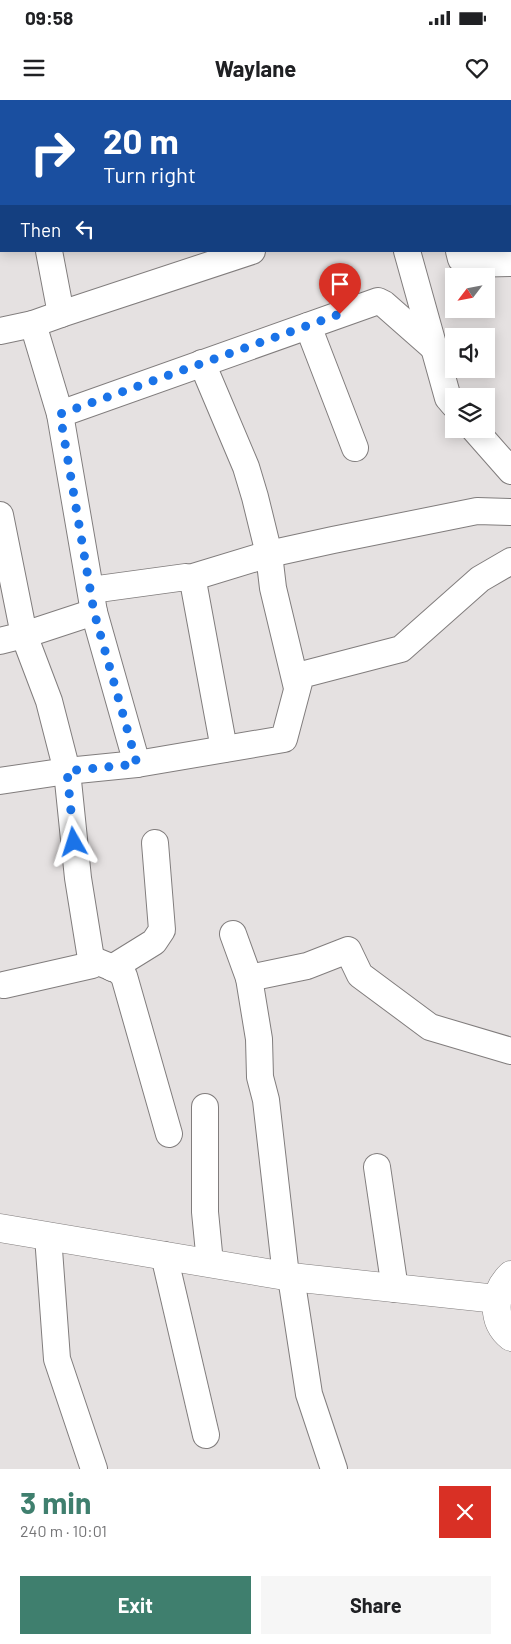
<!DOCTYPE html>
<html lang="en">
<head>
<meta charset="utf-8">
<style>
	body { margin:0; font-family:Barlow,sans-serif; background:#f6f6f6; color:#202124; height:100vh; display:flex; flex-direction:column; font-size:19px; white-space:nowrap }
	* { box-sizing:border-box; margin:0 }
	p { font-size:16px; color:#757577 }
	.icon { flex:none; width:28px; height:28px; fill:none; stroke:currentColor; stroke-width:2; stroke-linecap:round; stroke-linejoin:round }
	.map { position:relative; height:1369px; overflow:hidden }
	.sheet { display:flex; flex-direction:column; background:#fff; flex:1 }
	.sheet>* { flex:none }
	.top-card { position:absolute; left:0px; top:0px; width:511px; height:152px; box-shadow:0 2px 12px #0003; background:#1a4fa0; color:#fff; overflow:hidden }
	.needle { width:32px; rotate:238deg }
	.tools { position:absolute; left:445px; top:168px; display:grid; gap:10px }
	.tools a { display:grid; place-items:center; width:50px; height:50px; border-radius:0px; background:#fff; box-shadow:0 2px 12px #0003; font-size:25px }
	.pin { position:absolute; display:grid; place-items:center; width:42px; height:42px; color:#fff; margin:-51px -21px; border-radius:50% 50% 50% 0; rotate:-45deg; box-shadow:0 0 5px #0007 }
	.pin .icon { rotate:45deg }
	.me { position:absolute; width:55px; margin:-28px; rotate:354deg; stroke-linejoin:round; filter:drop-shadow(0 0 4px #0008) }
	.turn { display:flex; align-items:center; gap:18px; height:105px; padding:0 20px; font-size:22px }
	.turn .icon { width:65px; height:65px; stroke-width:2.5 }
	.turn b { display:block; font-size:35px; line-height:42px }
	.then { display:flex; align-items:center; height:48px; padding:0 20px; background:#0003; gap:10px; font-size:19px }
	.round { display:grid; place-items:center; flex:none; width:52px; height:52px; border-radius:0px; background:#f6f6f6 }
	.summary { display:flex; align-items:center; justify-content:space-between; height:85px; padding:0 20px }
	h1 { font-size:30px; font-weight:700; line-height:38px; color:#3f7f6e }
	.cta { display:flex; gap:10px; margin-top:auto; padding:10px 20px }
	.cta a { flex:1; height:58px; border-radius:0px; background:#3f7f6e; color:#fff; font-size:20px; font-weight:700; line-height:58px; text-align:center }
	.cta a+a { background:#f6f6f6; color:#202124 }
	.status { display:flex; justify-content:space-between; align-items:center; height:35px; padding:0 25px; background:#fff; direction:ltr }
	.status svg { height:14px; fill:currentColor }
	header { display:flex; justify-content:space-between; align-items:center; height:65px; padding:0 20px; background:#fff; font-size:22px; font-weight:700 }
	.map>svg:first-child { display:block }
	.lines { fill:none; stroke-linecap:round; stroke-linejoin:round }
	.minor-casing { stroke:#817d7d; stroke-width:28 }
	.tertiary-casing { stroke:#817d7d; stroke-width:29 }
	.minor { stroke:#fff; stroke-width:26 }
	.tertiary { stroke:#fff; stroke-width:28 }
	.route { stroke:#1a73e8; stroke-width:9; stroke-dasharray:0 16.2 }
</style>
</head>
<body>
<div class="status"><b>09:58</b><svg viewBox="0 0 49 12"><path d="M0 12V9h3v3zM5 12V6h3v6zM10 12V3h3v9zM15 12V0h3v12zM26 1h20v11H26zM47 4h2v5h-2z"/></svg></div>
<header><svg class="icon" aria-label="menu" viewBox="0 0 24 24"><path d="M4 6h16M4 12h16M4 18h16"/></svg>Waylane<svg class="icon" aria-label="heart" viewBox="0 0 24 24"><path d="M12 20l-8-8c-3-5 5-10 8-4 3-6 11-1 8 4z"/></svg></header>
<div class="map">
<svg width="511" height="1369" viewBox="0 0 511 1369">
	<rect width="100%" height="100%" fill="#e5e1e1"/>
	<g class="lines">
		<!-- minor casing -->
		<g class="minor-casing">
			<g id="minor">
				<polyline points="22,0 22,1"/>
				<polyline points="206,0 207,1"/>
				<polyline points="366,0 366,1"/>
				<polyline points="442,0 442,1"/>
				<polyline points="0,62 1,61"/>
				<polyline points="49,151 61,214 33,224 60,314 94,512 137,664"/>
				<polyline points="407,151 448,298 454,305"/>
				<polyline points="459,151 461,159 467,164 511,163"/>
				<polyline points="61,214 252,151"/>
				<polyline points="308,226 355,348"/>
				<polyline points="0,231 33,224"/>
				<polyline points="202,263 246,367 255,397 269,454 273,488 297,588"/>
				<polyline points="60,314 378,201 384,204 434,248"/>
				<polyline points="474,329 511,371"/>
				<polyline points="0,415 24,535 49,601 67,671 78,778 92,865 4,885"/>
				<polyline points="190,478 269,454 333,440 477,411 511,412"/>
				<polyline points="91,490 186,477 193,481 224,649"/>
				<polyline points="0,541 24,535 94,512"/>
				<polyline points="0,681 67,671 137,664 284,639 301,575 401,549 480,479 511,461"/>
				<polyline points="233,834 249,878 307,866 348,850 360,875 430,927 511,951"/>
				<polyline points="91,859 118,870 124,876 169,1034"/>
				<polyline points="112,868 154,842 162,830 155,743"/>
				<polyline points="249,878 259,939 260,977 266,1000 286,1176"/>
				<polyline points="205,1007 205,1112 210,1163"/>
				<polyline points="377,1067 395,1189"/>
				<polyline points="48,1136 57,1259 94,1369"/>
				<polyline points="164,1155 206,1335"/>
				<polyline points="291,1177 309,1294 334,1369"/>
			</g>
		</g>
		<!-- tertiary casing -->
		<g class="tertiary-casing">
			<g id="tertiary">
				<polyline points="0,1128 291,1177 497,1199"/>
				<path d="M511,1175c-18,17 -20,46 0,62"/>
			</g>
		</g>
		<!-- minor -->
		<use href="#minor" class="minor"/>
		<!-- tertiary -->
		<use href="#tertiary" class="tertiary"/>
	</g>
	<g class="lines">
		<!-- route -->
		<polyline class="route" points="74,742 67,671 137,664 94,512 60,314 340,214"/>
	</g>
</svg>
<div class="tools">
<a><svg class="needle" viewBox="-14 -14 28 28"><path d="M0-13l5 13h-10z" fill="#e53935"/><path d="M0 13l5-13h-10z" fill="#757577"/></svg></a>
<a><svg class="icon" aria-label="sound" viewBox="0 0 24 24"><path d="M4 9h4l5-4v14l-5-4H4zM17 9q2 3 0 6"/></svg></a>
<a><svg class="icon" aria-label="layers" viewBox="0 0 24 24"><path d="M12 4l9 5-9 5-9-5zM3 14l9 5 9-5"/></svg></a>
</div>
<div class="pin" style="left:340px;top:214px;background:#d93025"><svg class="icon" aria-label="arrive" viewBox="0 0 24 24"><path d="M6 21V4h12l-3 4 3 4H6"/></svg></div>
<svg class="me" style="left:74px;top:742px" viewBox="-20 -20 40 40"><path d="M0-17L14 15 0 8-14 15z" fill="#1a73e8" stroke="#fff" stroke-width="4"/></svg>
<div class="top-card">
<div class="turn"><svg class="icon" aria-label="right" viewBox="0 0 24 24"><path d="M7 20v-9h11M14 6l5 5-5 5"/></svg><div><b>20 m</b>Turn right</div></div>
<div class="then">Then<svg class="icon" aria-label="left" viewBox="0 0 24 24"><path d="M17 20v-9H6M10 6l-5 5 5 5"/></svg></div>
</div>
</div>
<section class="sheet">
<div class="summary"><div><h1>3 min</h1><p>240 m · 10:01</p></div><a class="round" style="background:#d93025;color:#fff"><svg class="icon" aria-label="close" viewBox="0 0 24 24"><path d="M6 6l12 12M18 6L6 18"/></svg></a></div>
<div class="cta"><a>Exit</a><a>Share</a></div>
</section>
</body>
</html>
